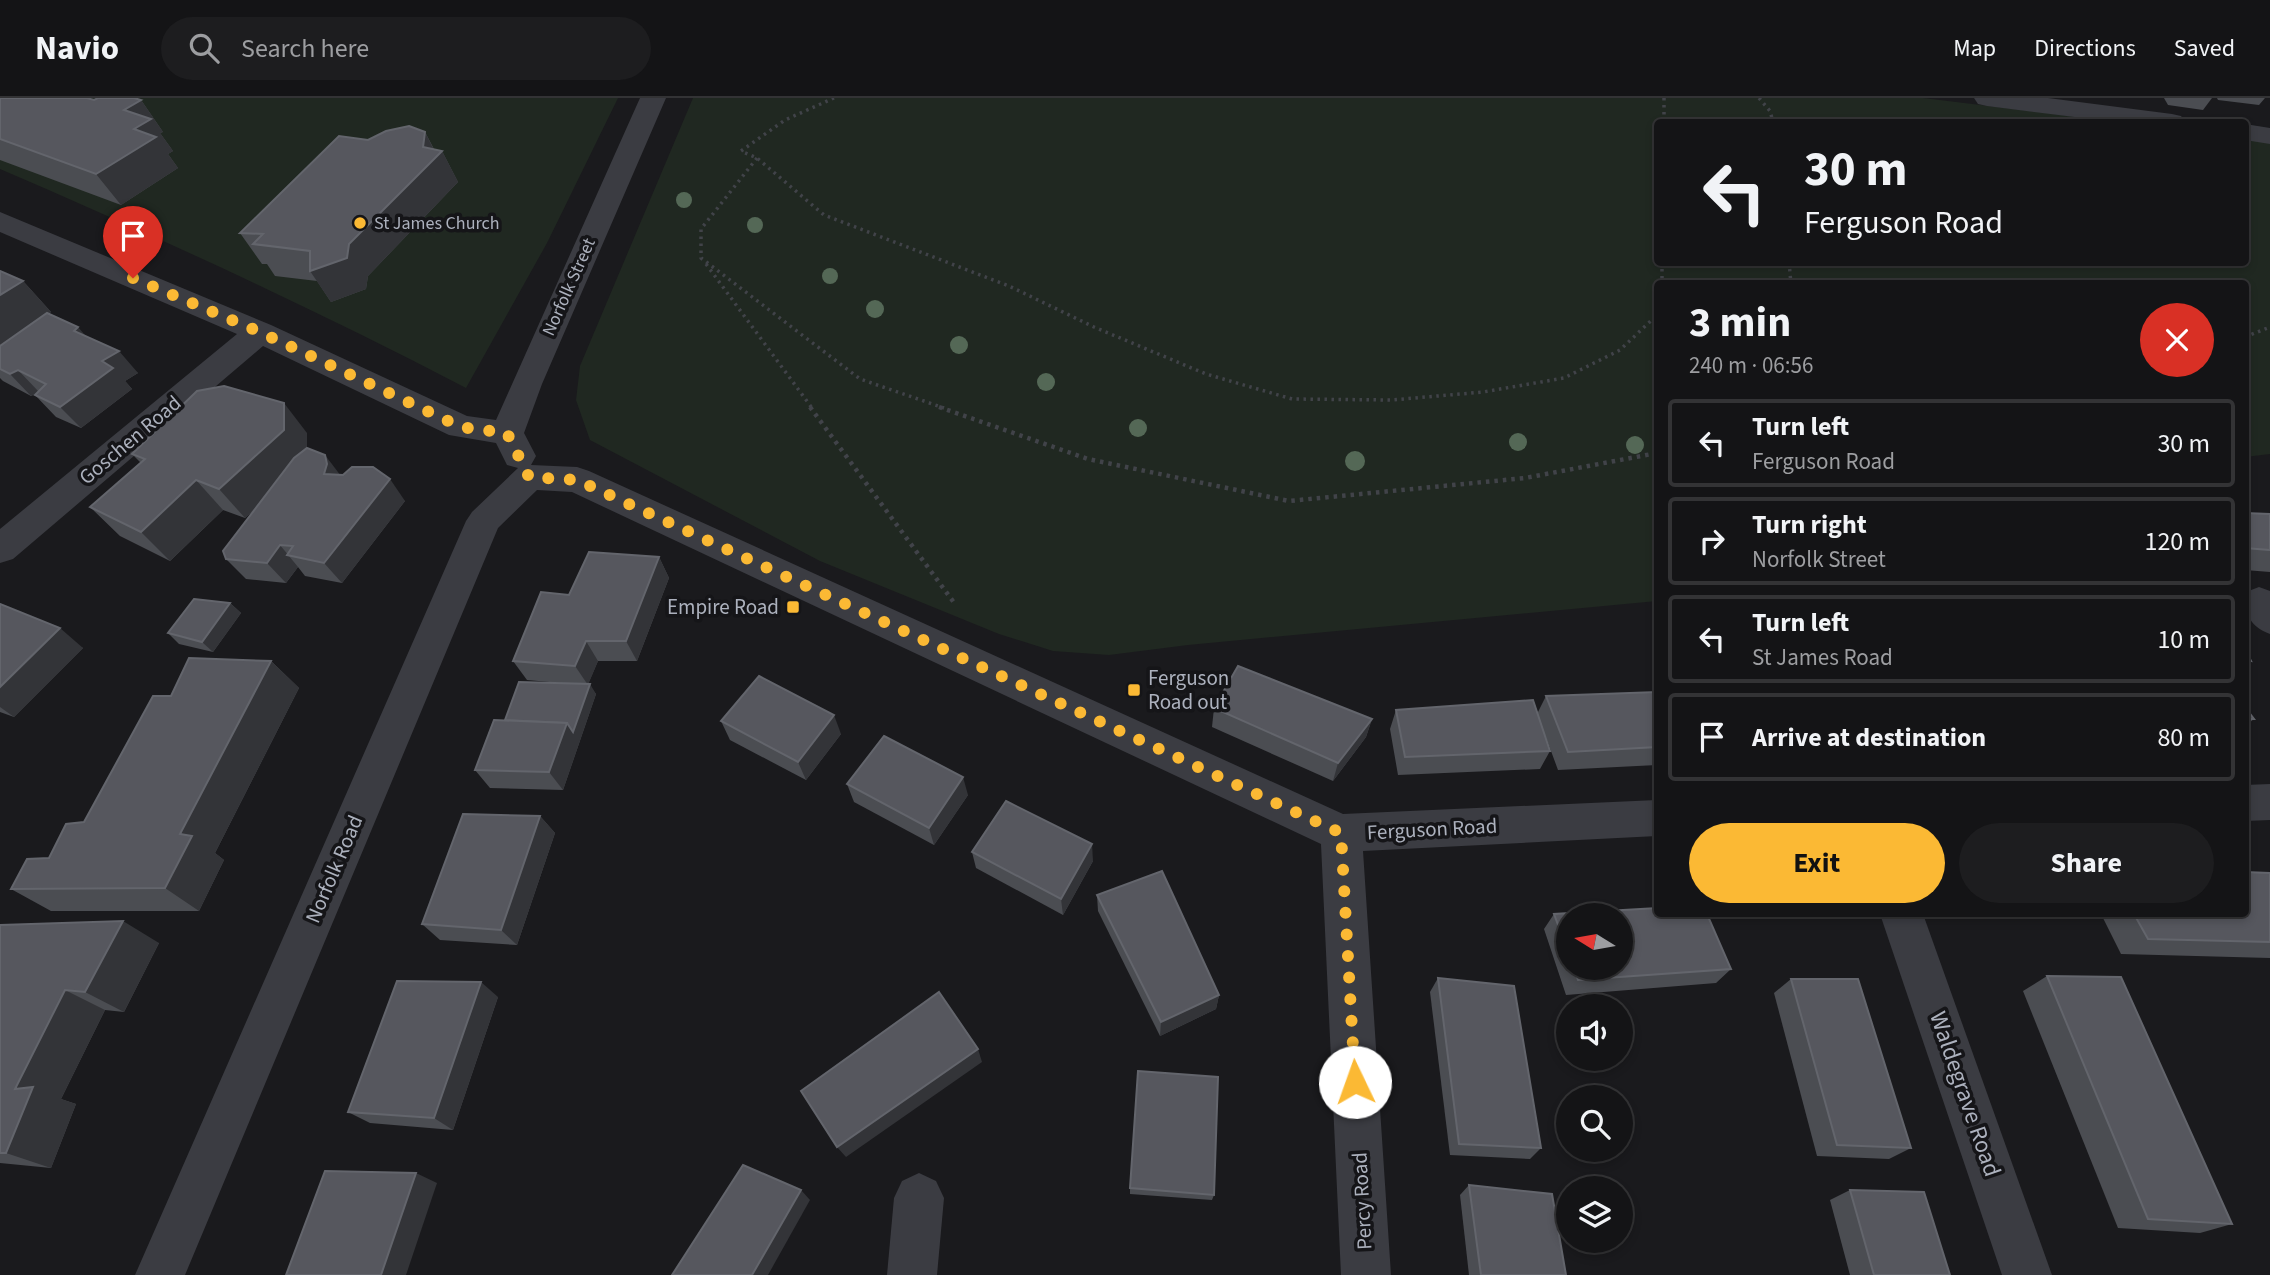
<!DOCTYPE html>
<html lang="en">
<head>
<meta charset="utf-8">
<style>
	body { margin:0; font-family:"Source Sans 3",sans-serif; background:#1d1d1f; color:#f1f3f6; height:100vh; display:flex; flex-direction:column; font-size:26px; white-space:nowrap }
	* { box-sizing:border-box; margin:0 }
	p { font-size:23px; color:#9d9ea1 }
	.icon { flex:none; width:38px; height:38px; fill:none; stroke:currentColor; stroke-width:2; stroke-linecap:round; stroke-linejoin:round }
	.map { position:relative; flex:1; overflow:hidden }
	.drawer { position:absolute; left:1654px; top:182px; width:595px; height:637px; display:flex; flex-direction:column; background:#141416; border-radius:7px; box-shadow:0 4px 10px #0003,0 0 0 2px #333335 }
	.drawer>* { flex:none }
	.hud { position:absolute; left:1654px; top:21px; width:595px; height:147px; border-radius:7px; box-shadow:0 4px 10px #0003,0 0 0 2px #333335; background:#141416; color:#f1f3f6; overflow:hidden }
	.needle { width:46px; rotate:281deg }
	.tools { position:absolute; left:1556px; top:805px; display:grid; gap:14px }
	.tools a { display:grid; place-items:center; width:77px; height:77px; border-radius:50%; background:#141416; box-shadow:0 4px 10px #0003,0 0 0 2px #333335; font-size:35px }
	.pin { position:absolute; display:grid; place-items:center; width:60px; height:60px; color:#fff; margin:-72px -30px; border-radius:50% 50% 50% 0; rotate:-45deg; box-shadow:0 0 7px #0007 }
	.pin .icon { rotate:45deg }
	.me { position:absolute; width:77px; margin:-38px; rotate:357deg; stroke-linejoin:round; filter:drop-shadow(0 0 5px #0008) }
	.turn { display:flex; align-items:center; gap:24px; height:147px; padding:0 35px; font-size:32px }
	.turn .icon { width:91px; height:91px; stroke-width:2.5 }
	.turn b { display:block; font-size:49px; line-height:60px }
	.round { display:grid; place-items:center; flex:none; width:74px; height:74px; border-radius:37px; background:#1d1d1f }
	.summary { display:flex; align-items:center; justify-content:space-between; height:119px; padding:0 35px }
	h1 { font-size:42px; font-weight:700; line-height:52px }
	.cta { display:flex; gap:14px; margin-top:auto; padding:14px 35px }
	.cta a { flex:1; height:80px; border-radius:42px; background:#fbb934; color:#111; font-size:28px; font-weight:700; line-height:80px; text-align:center }
	.cta a+a { background:#1d1d1f; color:#f1f3f6 }
	ul { padding:0; list-style:none }
	li { display:flex; align-items:center; gap:21px; height:88px; margin:0 14px 10px; padding:0 21px; border:4px solid #333335; border-radius:7px }
	li div { flex:1 }
	li b { display:block; font-size:26px }
	li em { font-style:normal }
	header { display:flex; align-items:center; gap:42px; box-sizing:border-box; height:98px; padding:0 35px; background:#141416; border-bottom:2px solid #333335 }
	header strong { font-size:33px }
	nav { display:flex; gap:38px; margin-inline-start:auto; font-size:24px }
	.search { width:490px; height:63px; background:#1d1d1f; display:flex; align-items:center; gap:18px; box-sizing:border-box; padding:0 24px; border-radius:38px; color:#9d9ea1; font-size:26px }
	.map>svg:first-child { display:block }
	.green { fill:#202821 }
	.lines { fill:none; stroke-linecap:round; stroke-linejoin:round }
	.path-far1 { stroke:#414349; stroke-width:3.5; stroke-dasharray:2.5 4.5; stroke-linecap:butt }
	.path { stroke:#414349; stroke-width:4.5; stroke-dasharray:3.5 5; stroke-linecap:butt }
	.minor { fill:#3b3c42; fill-rule:evenodd }
	.tree { fill:#546856 }
	.wall { fill:#4b4d52; fill-rule:evenodd }
	.shaded-wall { fill:#333438 }
	.building { fill:#56575e; stroke:#63656c; stroke-width:2 }
	.route { stroke:#fbb934; stroke-width:12; stroke-dasharray:0 21.6 }
	.poi-dot { fill:#fbb934; stroke:#151518; stroke-width:2.5 }
	.labels { text-anchor:middle; dominant-baseline:central; stroke-width:7; stroke-linejoin:round; paint-order:stroke }
	.far-poi-label { font-size:18px; fill:#acb1bd; stroke:#151518; text-anchor:start }
	.far-street-label { font-size:18px; fill:#acb1bd; stroke:#151518 }
	.street-label { font-size:21px; fill:#acb1bd; stroke:#151518 }
	.poi-label { font-size:21px; fill:#acb1bd; stroke:#151518; text-anchor:end }
	.near-street-label { font-size:24px; fill:#acb1bd; stroke:#151518 }
</style>
</head>
<body>
<header>
<strong>Navio</strong>
<div class="search"><svg class="icon" aria-label="search" viewBox="0 0 24 24"><circle cx="10" cy="10" r="6"/><path d="M15 15l6 6"/></svg>Search here</div>
<nav><a>Map</a><a>Directions</a><a>Saved</a></nav>
</header>
<div class="map">
<svg width="2270" height="1177" viewBox="0 0 2270 1177">
	<rect width="100%" height="100%" fill="#1a1a1d"/>
	<!-- green -->
	<g class="green">
		<path d="M22,0h596l-71,145 -81,145c-153,-80 -308,-151 -466,-219v-60z"/>
		<polygon points="693,0 1923,0 2119,24 1657,24 1657,164 2245,164 2245,40 2270,43 2270,356 2245,359 2245,186 1657,186 1657,503 1188,547 1109,557 1053,553 999,536 820,463 590,342 576,302 580,268"/>
	</g>
	<g class="lines">
		<!-- path-far1 -->
		<g class="path-far1">
			<polyline points="834,0 785,22 741,53 757,60 824,117 1009,188 1094,229 1206,276 1292,301 1392,302 1483,294 1564,280 1620,252 1657,217"/>
			<polyline points="1664,0 1664,24"/>
			<polyline points="1759,0 1770,13 1773,24"/>
			<polyline points="757,60 701,131 701,160 860,281 944,310"/>
			<polyline points="1662,164 1662,186"/>
			<polyline points="1789,164 1791,186"/>
			<polyline points="706,166 812,310"/>
			<polyline points="2245,239 2270,229"/>
		</g>
		<!-- path -->
		<g class="path">
			<polyline points="810,309 955,506"/>
			<polyline points="939,309 1088,361 1289,403 1525,380 1657,355"/>
		</g>
		<!-- minor -->
		<g class="minor">
			<polygon points="640,0 666,0 542,286 524,335 536,358 531,367 577,369 589,373 1343,716 1657,702 1657,738 1363,753 1391,1177 1341,1177 1321,746 572,394 537,392 498,430 185,1177 135,1177 466,423 472,414 518,370 507,367 496,345 449,337 263,248 13,461 0,465 0,431 237,236 0,134 0,114 271,227 467,318 496,322"/>
			<polygon points="1974,0 2048,0 2172,16 2181,18 2185,24 2115,24 1987,8 1978,6"/>
			<polygon points="2245,26 2270,30 2270,46 2245,42"/>
			<path d="M2259,489l11,4v43c-20,-7 -27,-22 -24,-42z"/>
			<polygon points="2270,686 2270,722 2245,723 2245,687"/>
			<polygon points="1880,816 1923,816 2052,1177 2002,1177"/>
			<polygon points="919,1075 936,1083 944,1100 937,1177 887,1177 894,1100 902,1083"/>
		</g>
	</g>
	<!-- trees -->
	<g class="tree">
		<circle cx="684" cy="102" r="8"/>
		<circle cx="755" cy="127" r="8"/>
		<circle cx="830" cy="178" r="8"/>
		<circle cx="875" cy="211" r="9"/>
		<circle cx="959" cy="247" r="9"/>
		<circle cx="1046" cy="284" r="9"/>
		<circle cx="1138" cy="330" r="9"/>
		<circle cx="1518" cy="344" r="9"/>
		<circle cx="1635" cy="347" r="9"/>
		<circle cx="1355" cy="363" r="10"/>
	</g>
	<!-- wall -->
	<g class="wall">
		<polygon points="0,0 141,2 163,34 160,35 173,53 168,56 178,70 121,107 0,62"/>
		<polygon points="2164,0 2212,0 2203,12 2168,7"/>
		<polygon points="2217,0 2265,0 2259,7 2218,2"/>
		<polygon points="425,34 434,51 442,53 458,84 368,178 366,191 331,204 317,183 275,178 267,166 262,166 240,135 368,42"/>
		<polygon points="0,173 23,183 51,214 48,216 86,238 138,275 125,283 132,291 81,330 56,319 35,297 37,295 31,298 3,283 0,280 0,248 22,233 0,247"/>
		<polygon points="307,335 307,350 340,377 405,403 342,485 305,478 298,469 286,485 246,481 226,461 256,410 245,420 223,412 170,463 120,438 90,409 141,365 132,356"/>
		<polygon points="2245,415 2270,416 2270,474 2245,472"/>
		<polygon points="659,459 669,480 637,563 598,563 588,586 596,596 563,692 490,690 475,672 505,622 572,586 527,582 513,563 569,497"/>
		<polygon points="230,505 241,515 213,554 179,546 168,535"/>
		<polygon points="0,506 83,550 14,619 0,614"/>
		<polygon points="271,563 299,590 215,755 224,762 199,813 51,813 11,791 49,760 84,724 171,598"/>
		<polygon points="1657,594 1657,667 1558,672 1544,634 1550,653 1540,671 1398,677 1390,631 1396,612 1537,616 1546,598"/>
		<polygon points="2245,609 2254,621 2245,628"/>
		<polygon points="1214,610 1372,621 1366,639 1333,683 1212,629"/>
		<polygon points="721,623 841,636 806,682 730,642"/>
		<polygon points="847,686 968,697 934,747 854,704"/>
		<polygon points="540,718 555,735 517,847 440,842 422,826"/>
		<polygon points="972,754 1093,763 1063,817 976,770"/>
		<polygon points="2270,775 2270,860 2121,856 2101,816 2245,816"/>
		<polygon points="1097,797 1219,897 1216,911 1160,938 1098,813"/>
		<path d="M1657,810v6h50l24,55 -15,14 -150,12 -22,-66 10,-15zM1568,817h52v53h-52z"/>
		<polygon points="0,827 159,845 124,914 105,912 61,1001 76,1006 51,1070 0,1065"/>
		<polygon points="2047,878 2232,1126 2200,1135 2118,1130 2023,893"/>
		<polygon points="1438,880 1541,1050 1530,1061 1450,1057 1430,894"/>
		<polygon points="1791,881 1911,1050 1889,1061 1817,1058 1774,895"/>
		<polygon points="498,899 453,1032 370,1025 348,1014"/>
		<polygon points="1469,1087 1566,1177 1469,1177 1460,1097"/>
		<polygon points="1130,1090 1214,1097 1212,1102 1130,1096"/>
		<polygon points="1850,1092 1950,1177 1850,1177 1830,1102"/>
	</g>
	<!-- shaded-wall -->
	<g class="shaded-wall">
		<polygon points="141,2 163,34 160,35 173,53 168,56 178,70 121,107 96,76 134,31 124,12"/>
		<polygon points="425,34 437,58 442,53 458,84 368,178 366,191 331,204 310,173 349,146 423,49"/>
		<polygon points="23,183 51,214 0,247 0,197"/>
		<polygon points="78,229 97,251 74,233"/>
		<polygon points="119,253 138,275 125,283 132,291 81,330 60,309 102,263"/>
		<polygon points="18,272 39,294 31,298 10,276"/>
		<polygon points="284,305 307,335 307,363 245,420 219,391"/>
		<polygon points="325,357 341,378 324,376"/>
		<polygon points="390,381 405,403 342,485 324,465"/>
		<polygon points="196,382 223,412 170,463 141,434"/>
		<polygon points="280,447 298,469 286,485 267,465"/>
		<polygon points="659,459 669,480 637,563 626,543"/>
		<polygon points="230,505 241,515 213,554 202,544"/>
		<polygon points="60,530 83,550 14,619 0,609 0,589"/>
		<polygon points="586,543 598,563 588,587 575,568"/>
		<polygon points="271,563 299,590 215,755 224,762 199,813 165,790 180,736"/>
		<polygon points="590,586 596,596 563,692 549,674 567,625"/>
		<polygon points="834,617 841,636 806,682 798,664"/>
		<polygon points="1372,621 1366,639 1333,683 1338,665"/>
		<polygon points="963,679 968,697 934,747 929,730"/>
		<polygon points="540,718 555,735 517,847 501,832"/>
		<polygon points="1092,746 1093,763 1063,817 1061,801"/>
		<polygon points="123,823 159,845 124,914 85,894"/>
		<polygon points="481,884 498,899 453,1032 434,1020"/>
		<polygon points="65,892 105,912 61,1001 76,1006 51,1070 6,1055 15,991"/>
		<polygon points="1219,897 1216,911 1160,938 1161,924"/>
		<polygon points="978,951 982,964 846,1059 837,1049"/>
		<polygon points="416,1075 437,1085 406,1177 381,1177"/>
		<polygon points="801,1092 810,1102 768,1177 752,1177"/>
	</g>
	<!-- building -->
	<g class="building">
		<polygon points="0,0 87,0 94,2 98,0 134,0 141,2 124,12 151,21 134,31 156,39 96,76 0,41"/>
		<polygon points="409,28 425,34 423,49 442,53 349,146 347,160 310,173 310,153 253,146 263,136 240,135 339,38 368,42 386,33"/>
		<polygon points="0,173 23,183 0,197"/>
		<polygon points="47,215 78,229 74,233 119,253 102,263 113,270 60,309 35,297 46,286 18,272 10,276 0,271 0,248"/>
		<polygon points="224,288 284,305 284,332 219,391 196,382 141,434 90,409 145,361 132,356 197,293"/>
		<polygon points="307,350 325,357 327,366 324,376 343,377 352,369 373,369 390,381 324,465 287,457 293,448 280,447 267,465 226,461 223,453 294,360"/>
		<polygon points="2245,415 2270,416 2270,452 2245,450"/>
		<polygon points="589,454 659,459 626,543 586,543 575,568 513,563 541,494 569,497"/>
		<polygon points="194,501 230,505 202,544 168,535"/>
		<polygon points="0,506 60,530 0,589"/>
		<polygon points="2245,551 2251,563 2245,562"/>
		<polygon points="189,560 271,563 180,736 192,738 165,790 11,791 27,761 49,760 66,726 84,724 153,598 171,598"/>
		<polygon points="1238,568 1372,621 1338,665 1214,610"/>
		<polygon points="759,578 834,617 798,664 721,623"/>
		<polygon points="519,584 590,586 573,634 567,625 505,622"/>
		<polygon points="1657,594 1657,649 1568,654 1546,598"/>
		<polygon points="1533,602 1550,653 1405,659 1396,612"/>
		<polygon points="2245,609 2254,621 2245,621"/>
		<polygon points="494,622 567,625 549,674 475,672"/>
		<polygon points="884,638 963,679 929,730 847,686"/>
		<polygon points="1006,703 1092,746 1061,801 972,754"/>
		<polygon points="463,716 540,718 501,832 422,826"/>
		<polygon points="1162,773 1219,897 1161,924 1097,797"/>
		<polygon points="2245,774 2270,775 2270,844 2148,841 2134,816 2245,816"/>
		<polygon points="1657,810 1657,816 1707,816 1731,871 1578,882 1574,870 1620,870 1620,817 1568,817 1568,854 1554,816"/>
		<polygon points="123,823 85,894 65,892 15,991 33,989 6,1055 0,1055 0,827"/>
		<polygon points="2047,878 2121,879 2232,1126 2148,1121"/>
		<polygon points="1438,880 1514,888 1541,1050 1459,1046"/>
		<polygon points="1791,881 1858,881 1911,1050 1837,1047"/>
		<polygon points="397,883 481,884 434,1020 348,1014"/>
		<polygon points="939,894 978,951 837,1049 801,993"/>
		<polygon points="1138,973 1218,979 1214,1097 1130,1090"/>
		<polygon points="743,1067 801,1092 752,1177 672,1177"/>
		<polygon points="325,1073 416,1075 381,1177 286,1177"/>
		<polygon points="1469,1087 1552,1096 1566,1177 1481,1177"/>
		<polygon points="1850,1092 1924,1094 1950,1177 1874,1177"/>
	</g>
	<g class="lines">
		<!-- route -->
		<polyline class="route" points="133,180 260,234 461,329 507,335 529,379 577,382 1341,735 1355,984"/>
	</g>
	<!-- markers -->
	<g class="poi-dot">
		<circle cx="360" cy="125" r="7"/>
		<rect x="786" y="502" width="14" height="14" rx="3.5"/>
		<rect x="1127" y="585" width="14" height="14" rx="3.5"/>
	</g>
	<g class="labels">
		<!-- far-poi labels -->
		<g class="far-poi-label">
			<text x="374" y="125">St James Church</text>
		</g>
		<!-- far-street labels -->
		<g class="far-street-label">
			<text transform="translate(569 189) rotate(-66)">Norfolk Street</text>
		</g>
		<!-- street labels -->
		<g class="street-label">
			<text transform="translate(130 342) rotate(-40)">Goschen Road</text>
			<text transform="translate(1432 731) rotate(-3)">Ferguson Road</text>
			<text transform="translate(334 771) rotate(-67)">Norfolk Road</text>
			<text transform="translate(1362 1103) rotate(-93)">Percy Road</text>
		</g>
		<!-- poi labels -->
		<g class="poi-label">
			<text x="779" y="509">Empire Road</text>
			<text x="1148" y="580" text-anchor="start">Ferguson<tspan x="1148" dy="24">Road out</tspan></text>
		</g>
		<!-- near-street labels -->
		<g class="near-street-label">
			<text transform="translate(1965 996) rotate(71)">Waldegrave Road</text>
		</g>
	</g>
</svg>
<div class="tools">
<a><svg class="needle" viewBox="-14 -14 28 28"><path d="M0-13l5 13h-10z" fill="#e53935"/><path d="M0 13l5-13h-10z" fill="#9d9ea1"/></svg></a>
<a><svg class="icon" aria-label="sound" viewBox="0 0 24 24"><path d="M4 9h4l5-4v14l-5-4H4zM17 9q2 3 0 6"/></svg></a>
<a><svg class="icon" aria-label="search" viewBox="0 0 24 24"><circle cx="10" cy="10" r="6"/><path d="M15 15l6 6"/></svg></a>
<a><svg class="icon" aria-label="layers" viewBox="0 0 24 24"><path d="M12 4l9 5-9 5-9-5zM3 14l9 5 9-5"/></svg></a>
</div>
<div class="pin" style="left:133px;top:180px;background:#d93025"><svg class="icon" aria-label="arrive" viewBox="0 0 24 24"><path d="M6 21V4h12l-3 4 3 4H6"/></svg></div>
<svg class="me" style="left:1355px;top:984px" viewBox="-20 -20 40 40"><circle r="19" fill="#fff"/><path d="M0-13L10 11 0 6-10 11z" fill="#fbb934"/></svg>
<div class="hud">
<div class="turn"><svg class="icon" aria-label="left" viewBox="0 0 24 24"><path d="M17 20v-9H6M10 6l-5 5 5 5"/></svg><div><b>30 m</b>Ferguson Road</div></div>
</div>
<section class="drawer">
<div class="summary"><div><h1>3 min</h1><p>240 m · 06:56</p></div><a class="round" style="background:#d93025;color:#fff"><svg class="icon" aria-label="close" viewBox="0 0 24 24"><path d="M6 6l12 12M18 6L6 18"/></svg></a></div>
<ul>
<li><svg class="icon" aria-label="left" viewBox="0 0 24 24"><path d="M17 20v-9H6M10 6l-5 5 5 5"/></svg><div><b>Turn left</b><p>Ferguson Road</p></div><em>30 m</em></li>
<li><svg class="icon" aria-label="right" viewBox="0 0 24 24"><path d="M7 20v-9h11M14 6l5 5-5 5"/></svg><div><b>Turn right</b><p>Norfolk Street</p></div><em>120 m</em></li>
<li><svg class="icon" aria-label="left" viewBox="0 0 24 24"><path d="M17 20v-9H6M10 6l-5 5 5 5"/></svg><div><b>Turn left</b><p>St James Road</p></div><em>10 m</em></li>
<li><svg class="icon" aria-label="arrive" viewBox="0 0 24 24"><path d="M6 21V4h12l-3 4 3 4H6"/></svg><div><b>Arrive at destination</b></div><em>80 m</em></li>
</ul>
<div class="cta"><a>Exit</a><a>Share</a></div>
</section>
</div>
</body>
</html>
